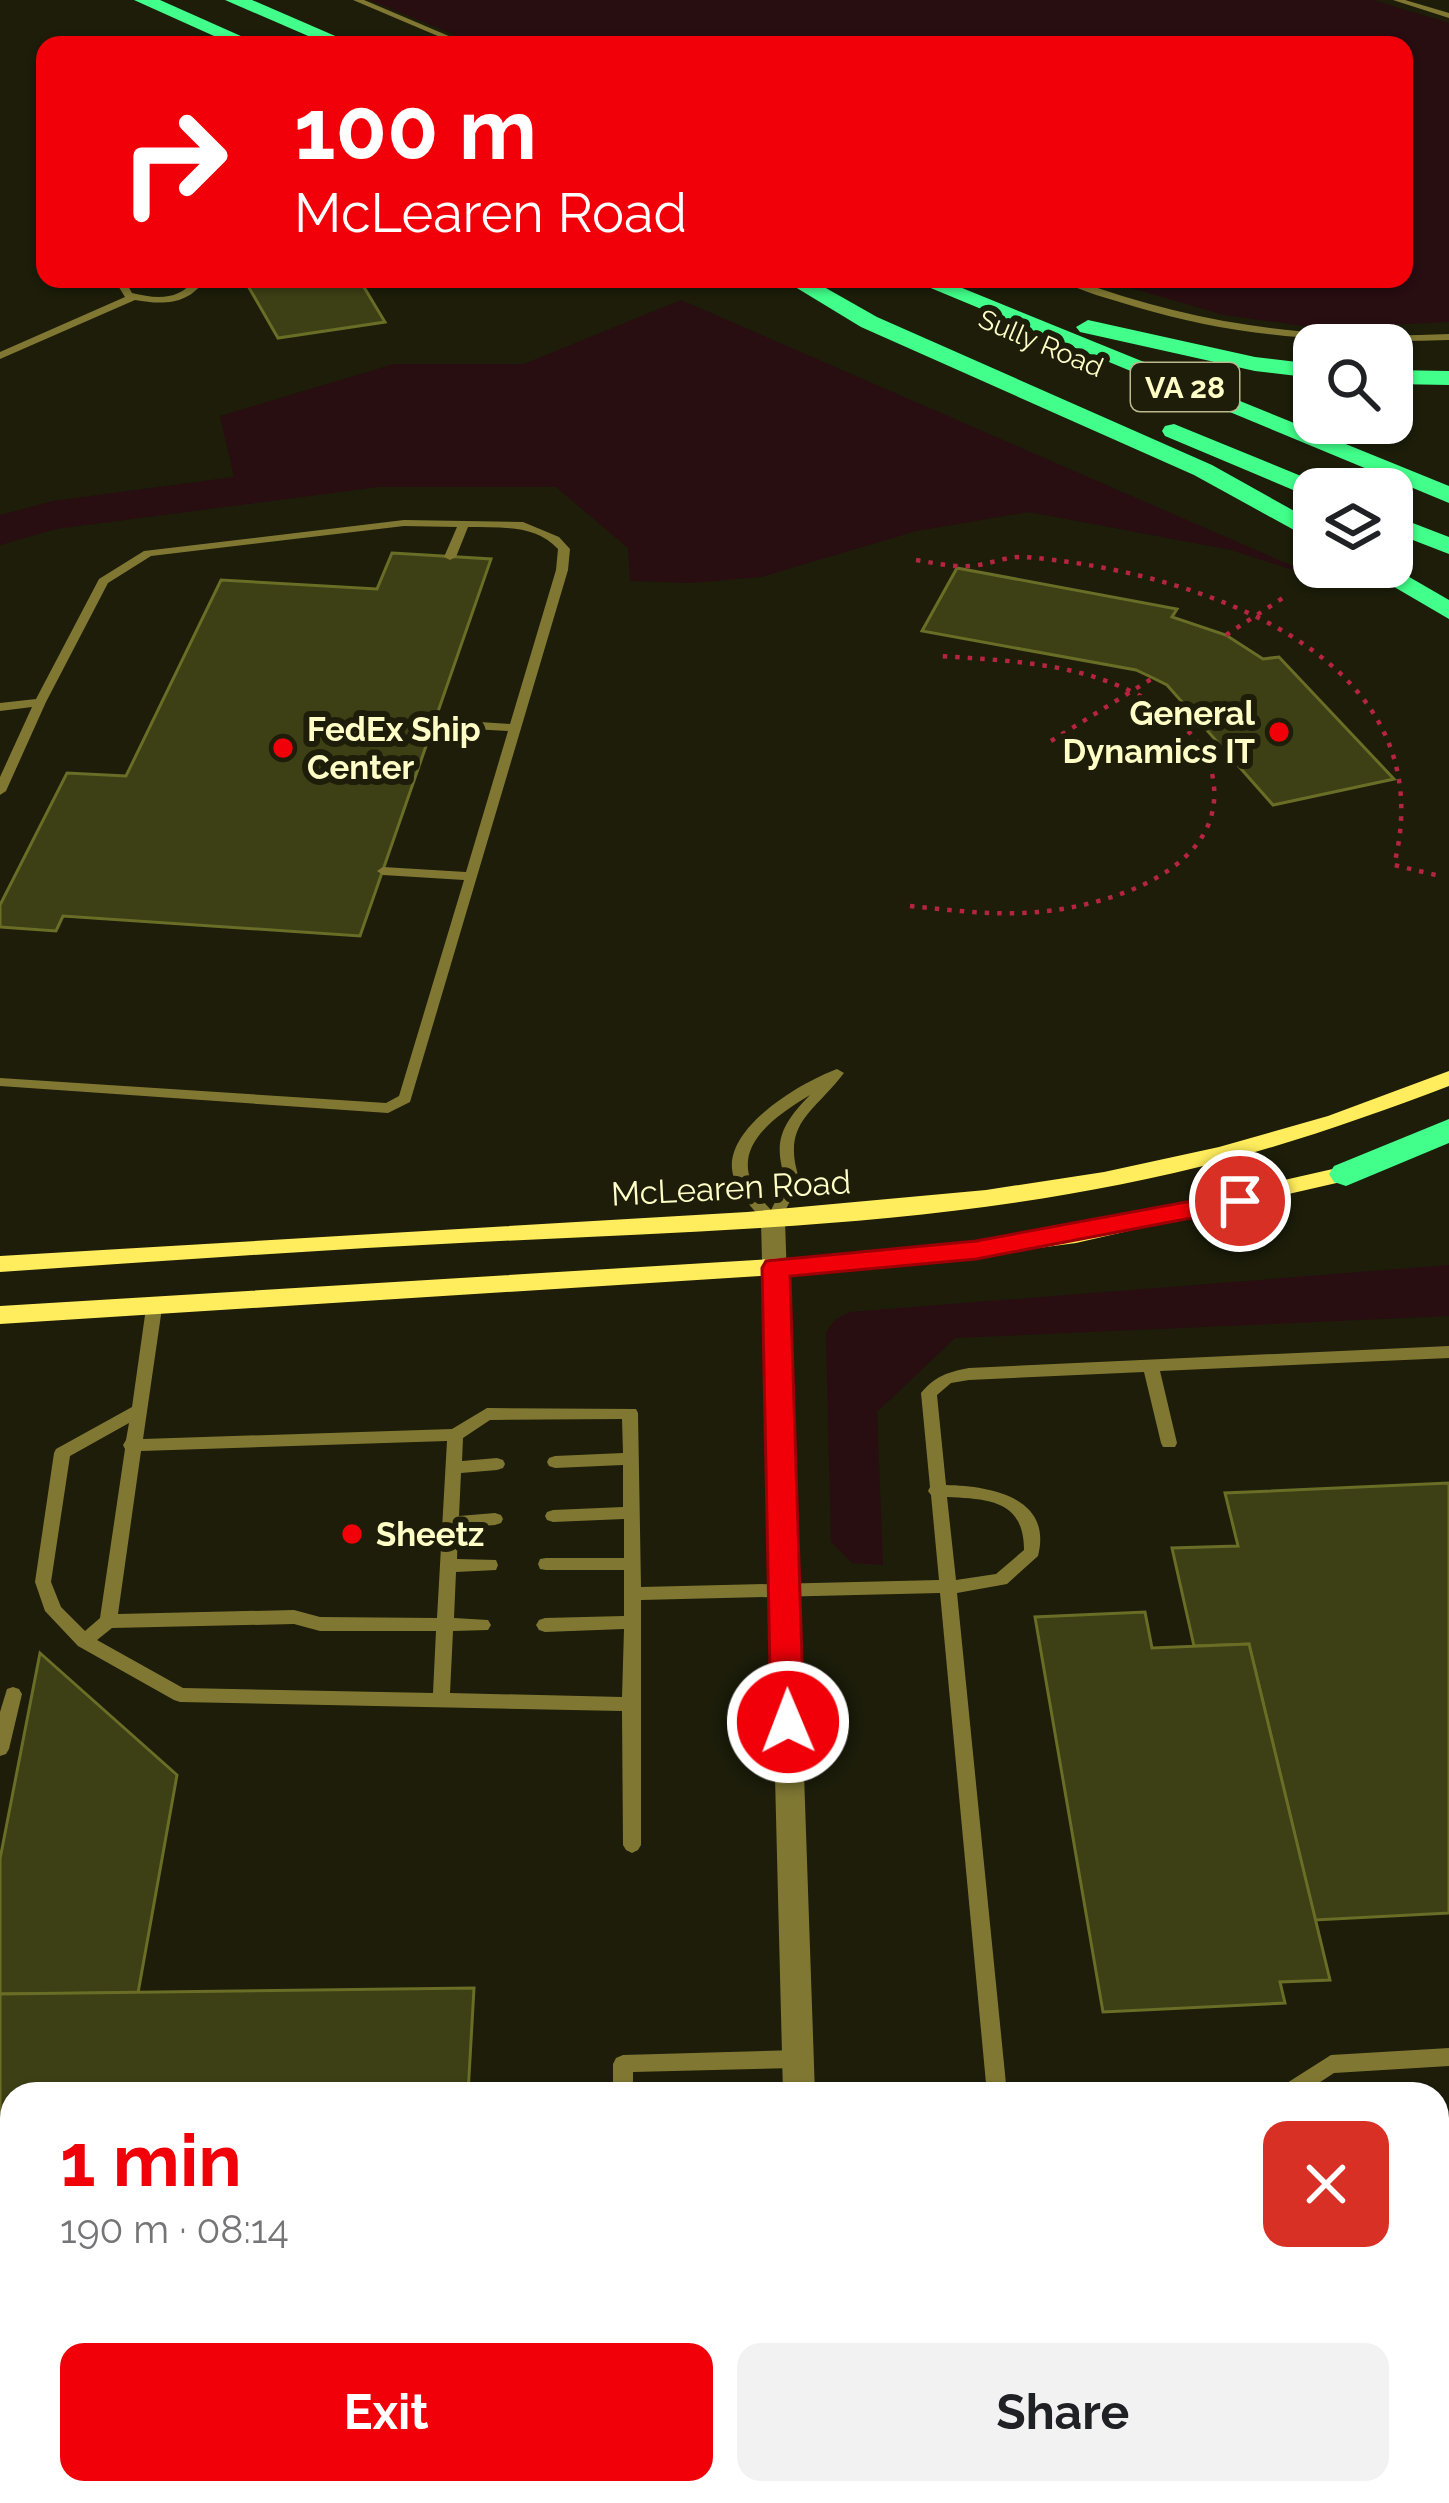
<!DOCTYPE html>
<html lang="en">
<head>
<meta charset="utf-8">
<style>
	body { margin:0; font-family:Raleway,sans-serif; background:#f2f2f2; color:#202124; height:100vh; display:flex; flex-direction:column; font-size:45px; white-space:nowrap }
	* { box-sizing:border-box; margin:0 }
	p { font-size:39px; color:#757577 }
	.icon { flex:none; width:66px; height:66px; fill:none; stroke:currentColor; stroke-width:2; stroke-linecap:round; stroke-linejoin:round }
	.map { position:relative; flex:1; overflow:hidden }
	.panel { position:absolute; left:0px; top:2082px; width:1449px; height:423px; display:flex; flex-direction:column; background:#fff; border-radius:36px 36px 0 0; box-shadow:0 3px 9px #0004 }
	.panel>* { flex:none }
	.guide { position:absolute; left:36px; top:36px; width:1377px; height:252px; border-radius:24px; box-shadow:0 3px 9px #0004; background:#f10009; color:#fff; overflow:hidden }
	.fabs { position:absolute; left:1293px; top:324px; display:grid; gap:24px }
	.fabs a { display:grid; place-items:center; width:120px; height:120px; border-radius:24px; background:#fff; box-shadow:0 3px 9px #0004; font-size:60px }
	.pin { position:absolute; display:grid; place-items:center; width:102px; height:102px; color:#fff; margin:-51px; border:6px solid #fff; border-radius:50%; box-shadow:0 3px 12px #0007 }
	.me { position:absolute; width:132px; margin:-66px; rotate:359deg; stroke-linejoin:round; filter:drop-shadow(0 0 9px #0008) }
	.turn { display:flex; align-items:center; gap:42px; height:252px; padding:0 60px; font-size:54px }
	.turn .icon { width:156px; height:156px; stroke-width:2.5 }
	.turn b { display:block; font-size:84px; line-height:102px }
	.round { display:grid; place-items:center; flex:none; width:126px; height:126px; border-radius:24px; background:#f2f2f2 }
	.overview { display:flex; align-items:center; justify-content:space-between; height:204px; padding:0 60px }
	h1 { font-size:72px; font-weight:700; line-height:90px; color:#f10009 }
	.cta { display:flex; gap:24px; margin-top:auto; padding:24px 60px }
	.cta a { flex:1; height:138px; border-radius:24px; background:#f10009; color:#fff; font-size:48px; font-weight:700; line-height:138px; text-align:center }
	.cta a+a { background:#f2f2f2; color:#202124 }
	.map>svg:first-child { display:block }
	.green { fill:#280d11 }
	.building { fill:#3d3f15; stroke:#696d25; stroke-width:3 }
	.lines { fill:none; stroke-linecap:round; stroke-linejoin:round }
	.path { stroke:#b52441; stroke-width:4.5; stroke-dasharray:4.5 8; stroke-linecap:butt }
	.service { fill:#807832; fill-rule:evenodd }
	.tertiary { fill:#807832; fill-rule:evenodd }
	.secondary { fill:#ffed5d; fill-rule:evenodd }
	.motorway { fill:#41ff8a; fill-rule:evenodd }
	.route { fill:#f10009; stroke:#9d0006; stroke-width:3 }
	.poi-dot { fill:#f10009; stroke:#1d1d0a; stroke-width:4.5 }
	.labels { text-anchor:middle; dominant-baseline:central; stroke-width:12; stroke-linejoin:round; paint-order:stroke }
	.far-street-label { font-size:27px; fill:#fffec6; stroke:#1d1d0a }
	.shield { fill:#1d1d0a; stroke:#bbba8e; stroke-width:3 }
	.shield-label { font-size:30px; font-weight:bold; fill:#fffec6 }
	.poi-label { font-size:33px; font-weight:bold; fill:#fffec6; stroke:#1d1d0a; text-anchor:start }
	.street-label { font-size:33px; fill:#fffec6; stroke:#1d1d0a }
</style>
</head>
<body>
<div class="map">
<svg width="1449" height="2503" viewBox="0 0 1449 2503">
	<rect width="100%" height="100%" fill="#1d1d0a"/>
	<!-- green -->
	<g class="green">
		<polygon points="369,0 1373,0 1449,23 1449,322 1318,328 1224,315 1100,279 1404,279 1404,45 480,45"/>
		<polygon points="681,300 1327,581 1231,550 1029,512 916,531 761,577 691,583 630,581 628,548 556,487 378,487 56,529 0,545 0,515 53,501 234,477 220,416 394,364 524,364"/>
		<polygon points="1449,1265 1449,1316 955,1338 877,1412 883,1565 852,1563 831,1542 826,1332 835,1320 850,1312"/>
		<rect x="489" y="2493" width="270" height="10"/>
	</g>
	<!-- building -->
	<g class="building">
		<polygon points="244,279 359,279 385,322 278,338"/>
		<polygon points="392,553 491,559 360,936 63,916 56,931 0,927 0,905 67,773 126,776 221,580 377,589"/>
		<polygon points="957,568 1177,609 1172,617 1226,635 1263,659 1279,657 1394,779 1273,805 1167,685 1153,678 1136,670 922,631"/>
		<polygon points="1449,1483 1449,1913 1315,1920 1249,1644 1194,1646 1172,1548 1238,1546 1225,1493"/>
		<polygon points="1145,1612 1152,1648 1249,1644 1330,1980 1280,1982 1285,2003 1103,2012 1035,1617"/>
		<polygon points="40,1653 177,1775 138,1993 0,1994 0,1859"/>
		<polygon points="474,1988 468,2094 12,2094 12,2292 0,2292 0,1994"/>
		<rect x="1437" y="2181" width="12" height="253"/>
	</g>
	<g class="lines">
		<!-- path -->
		<g class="path">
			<path d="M916,560c18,3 36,7 54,6 19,-1 35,-10 54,-9 156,12 425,91 370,308l46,11"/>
			<polyline points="1226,635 1286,596"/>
			<polyline points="1051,741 1153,678"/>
			<path d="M910,906c42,4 85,10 128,6 71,-6 190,-43 175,-133 -7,-46 -55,-77 -94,-93 -56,-24 -120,-26 -180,-30"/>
		</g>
		<!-- service -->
		<g class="service">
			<polygon points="353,0 364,0 470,45 459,45"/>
			<polygon points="1393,0 1405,0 1449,13 1449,18"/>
			<path d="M120,279h10l-3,5 5,9c24,6 47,8 63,-14h10c-16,26 -42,26 -70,21l-135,59v-7l125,-55 -8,-13z"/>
			<path d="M1058,279h14c128,47 241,61 377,55v6c-106,4 -210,-2 -313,-33 -26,-8 -54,-15 -78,-28z"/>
			<path d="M404,520l119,2 36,15 11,12 -2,21 -158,532 -22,11 -388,-27v-8l386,25 13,-7 65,-216 -81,-5 -6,-4 6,-4 83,5 42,-141 -74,-4 -6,-4 6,-4 76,5 46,-154 2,-21c-23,-25 -58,-21 -90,-22l-12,30 -6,3 -6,-3 13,-30 -53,-1 -253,30 -43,27 -62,119 -40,89 -6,4v-18l32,-70 -32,4v-8l36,-4 63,-120 45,-28z"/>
			<path d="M837,1069l7,4c-31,41 -64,50 -44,108l-22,44h-10c-15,-16 -33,-33 -36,-56 -4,-44 70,-87 105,-100zM810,1095c-28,29 -38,46 -24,86l-15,29c-51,-52 -9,-86 39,-115z"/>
			<path d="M154,1303l8,5 -19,131 309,-10 35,-21 149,1 2,4 3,174 298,-7 -8,-85 -3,-4 2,-4 -9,-94c14,-17 27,-21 48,-25l480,-22v12l-289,13 17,72 -2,4h-12l-2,-4 -17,-71 -175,8 -18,3 -14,12 9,90c44,1 107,12 92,71l-31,28 -50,9 50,501h-20l-47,-501 -299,7v245l-3,5 -6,3 -6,-3 -3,-5 -1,-134 -442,-9 -6,-2 -96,-54 -33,-35 -10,-29 19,-129 2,-4 76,-42 14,-99zM622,1419l1,34 -68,3 -6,2 -2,4 2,4 6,2 68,-3v42l-70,3 -6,2 -2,4 2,4 6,2 71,-3v39h-78l-6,1 -2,5 2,5 6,1h78v46l-79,2 -6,2 -3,5 3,5 6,2 79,-3 -2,68 -172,-4 3,-62 35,-1 3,-5 -3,-5 -34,-2 2,-46 40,-2 2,-5 -2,-5 -39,-1 1,-31 37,-3 6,-2 2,-4 -2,-4 -6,-2 -36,3 2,-43 36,-3 6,-2 2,-4 -2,-4 -6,-2 -35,3 1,-23 27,-18zM129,1423l-3,17 -3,5 2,4 -25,169 -15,13 -24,-24 -10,-25 19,-126zM447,1441l-10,177 -117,-1 -26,-7 -176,4 23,-163zM947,1497c41,2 77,3 77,53l-28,24 -40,6zM294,1624l26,7h116l-3,62 -250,-5 -86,-48 15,-12z"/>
			<polygon points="13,1687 19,1689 22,1694 9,1749 6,1754 0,1756 0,1712 7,1689"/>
			<polygon points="1449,2048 1449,2066 1334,2073 1302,2094 1276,2094 1279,2088 1331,2055"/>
			<polygon points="797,2050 804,2053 807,2059 804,2065 797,2068 633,2072 633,2094 613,2094 613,2064 616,2058 623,2055"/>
			<polygon points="12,2457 12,2479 0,2480 0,2458"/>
			<polygon points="1060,2493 1086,2493 1091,2503 1065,2503"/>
		</g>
		<!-- tertiary -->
		<g class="tertiary">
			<polygon points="773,1213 785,1221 815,2094 783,2094 761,1221"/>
			<rect x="795" y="2493" width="36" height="10"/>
		</g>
		<!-- secondary -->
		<g class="secondary">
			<path d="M1449,1071v15c-74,28 -147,54 -223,74 -243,65 -498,70 -747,82 -160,8 -319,19 -479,30v-16l747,-44 239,-22 118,-18 115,-25 109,-31z"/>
			<polygon points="1346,1166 1358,1174 1354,1179 1076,1243 886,1268 0,1324 0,1306 886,1252 1076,1227"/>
		</g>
		<!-- motorway -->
		<g class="motorway">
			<polygon points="134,0 160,0 261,45 234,45"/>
			<polygon points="225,0 252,0 356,45 329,45"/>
			<polygon points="782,279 810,279 877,317 1212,465 1314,522 1314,541 1194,475 861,327"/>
			<polygon points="909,279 940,279 1449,486 1449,503"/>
			<polygon points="1088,320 1255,357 1314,364 1314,378 1255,371 1080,332 1076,327"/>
			<polygon points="1392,370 1449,371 1449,385 1392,384"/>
			<polygon points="1174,424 1323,485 1326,489 1314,489 1314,498 1305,495 1165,436 1162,431 1165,426"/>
			<polygon points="1392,515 1449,537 1449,554 1392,532"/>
			<polygon points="1360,567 1392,567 1449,600 1449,619"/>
			<polygon points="1449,1119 1449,1143 1346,1186 1334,1182 1329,1174 1334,1166"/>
		</g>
	</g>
	<!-- route -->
	<polygon class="route" points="1240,1192 1249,1194 1253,1201 1249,1207 976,1259 790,1276 804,1722 799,1731 788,1735 776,1731 771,1722 762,1268 766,1261 976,1241"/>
	<!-- markers -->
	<g class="poi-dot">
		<circle cx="1279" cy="732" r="12"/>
		<circle cx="283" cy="748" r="12"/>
		<circle cx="352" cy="1534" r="12"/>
	</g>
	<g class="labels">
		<!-- far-street labels -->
		<g class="far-street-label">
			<text transform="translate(1041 343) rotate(23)">Sully Road</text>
		</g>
		<!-- shield labels -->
		<rect class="shield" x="1131" y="363" width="108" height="48" rx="9"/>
		<g class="shield-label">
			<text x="1185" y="387">VA 28</text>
		</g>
		<!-- poi labels -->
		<g class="poi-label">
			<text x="1255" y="713" text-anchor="end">General<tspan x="1255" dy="38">Dynamics IT</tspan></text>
			<text x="307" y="729">FedEx Ship<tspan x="307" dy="38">Center</tspan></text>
			<text x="376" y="1534">Sheetz</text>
		</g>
		<!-- street labels -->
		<g class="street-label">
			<text transform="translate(731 1188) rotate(-3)">McLearen Road</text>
		</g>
	</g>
</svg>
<div class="fabs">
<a><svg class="icon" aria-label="search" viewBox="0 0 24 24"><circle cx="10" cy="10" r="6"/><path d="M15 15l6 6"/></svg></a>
<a><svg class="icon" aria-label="layers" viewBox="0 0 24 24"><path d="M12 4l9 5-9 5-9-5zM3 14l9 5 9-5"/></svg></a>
</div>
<div class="pin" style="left:1240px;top:1201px;background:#d93025"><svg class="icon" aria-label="arrive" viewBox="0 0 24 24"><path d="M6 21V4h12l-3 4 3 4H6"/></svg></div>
<svg class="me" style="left:788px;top:1722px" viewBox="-20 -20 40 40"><circle r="17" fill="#f10009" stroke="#fff" stroke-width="3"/><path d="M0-11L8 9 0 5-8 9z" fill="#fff"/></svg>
<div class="guide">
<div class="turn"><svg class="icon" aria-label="right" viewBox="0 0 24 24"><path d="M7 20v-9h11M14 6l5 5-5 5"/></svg><div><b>100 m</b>McLearen Road</div></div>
</div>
<section class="panel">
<div class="overview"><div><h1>1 min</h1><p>190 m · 08:14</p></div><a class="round" style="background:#d93025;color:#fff"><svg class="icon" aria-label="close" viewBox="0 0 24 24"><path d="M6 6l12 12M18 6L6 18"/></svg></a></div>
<div class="cta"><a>Exit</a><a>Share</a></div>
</section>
</div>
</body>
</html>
